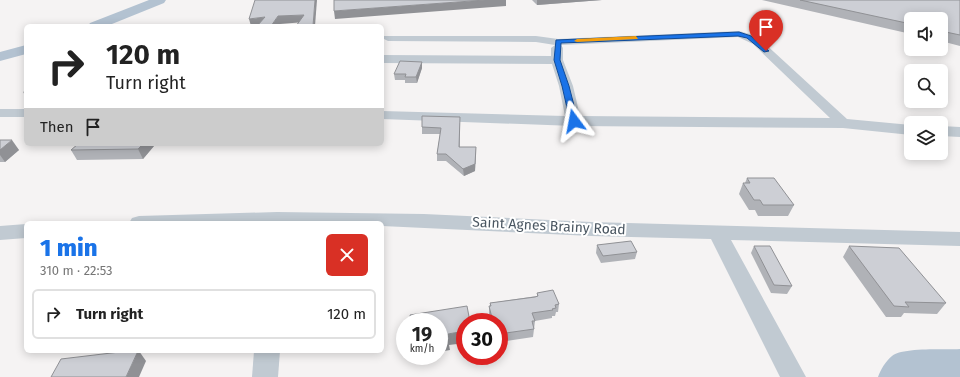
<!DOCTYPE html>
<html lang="en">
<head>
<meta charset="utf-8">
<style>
	body { margin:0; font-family:"Fira Sans",sans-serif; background:#f2f2f2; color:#222; height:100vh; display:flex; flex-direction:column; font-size:15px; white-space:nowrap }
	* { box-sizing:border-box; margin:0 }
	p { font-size:13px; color:#767676 }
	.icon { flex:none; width:22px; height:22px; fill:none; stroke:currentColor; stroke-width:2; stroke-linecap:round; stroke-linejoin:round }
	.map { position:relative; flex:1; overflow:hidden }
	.drawer { position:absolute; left:24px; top:221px; width:360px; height:132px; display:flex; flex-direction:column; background:#fff; border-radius:6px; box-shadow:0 2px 10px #0003 }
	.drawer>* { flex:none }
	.guide { position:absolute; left:24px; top:24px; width:360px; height:122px; border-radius:6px; box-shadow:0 2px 10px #0003; background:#fff; color:#222; overflow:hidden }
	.fabs { position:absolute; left:904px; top:12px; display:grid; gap:8px }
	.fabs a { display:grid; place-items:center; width:44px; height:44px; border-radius:6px; background:#fff; box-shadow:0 2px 10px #0003; font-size:20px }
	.speed { position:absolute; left:396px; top:313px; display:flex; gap:8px; font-size:20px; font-weight:700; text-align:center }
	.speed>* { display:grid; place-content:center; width:52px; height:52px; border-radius:50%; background:#fff; box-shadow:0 2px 10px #0003; line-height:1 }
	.speed small { font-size:10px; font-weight:400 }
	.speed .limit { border:6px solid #d22; background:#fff; color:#111 }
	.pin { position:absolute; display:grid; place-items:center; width:34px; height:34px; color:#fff; margin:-41px -17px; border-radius:50% 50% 50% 0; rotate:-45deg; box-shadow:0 0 4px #0007 }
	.pin .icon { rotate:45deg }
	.me { position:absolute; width:44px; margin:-22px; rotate:347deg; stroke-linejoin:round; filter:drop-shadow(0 0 3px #0008) }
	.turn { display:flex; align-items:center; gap:14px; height:84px; padding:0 16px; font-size:18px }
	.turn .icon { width:52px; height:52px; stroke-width:2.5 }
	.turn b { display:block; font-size:28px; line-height:34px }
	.then { display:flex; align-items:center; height:38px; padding:0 16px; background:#0003; gap:8px; font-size:15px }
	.round { display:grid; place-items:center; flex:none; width:42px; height:42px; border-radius:6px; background:#f2f2f2 }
	.headline { display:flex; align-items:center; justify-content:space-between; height:68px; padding:0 16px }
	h1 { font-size:24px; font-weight:800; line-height:30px; color:#1a73e8 }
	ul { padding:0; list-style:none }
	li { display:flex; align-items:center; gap:12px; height:50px; margin:0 8px 6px; padding:0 8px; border:2px solid #e0e0e0; border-radius:6px }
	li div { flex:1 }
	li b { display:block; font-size:15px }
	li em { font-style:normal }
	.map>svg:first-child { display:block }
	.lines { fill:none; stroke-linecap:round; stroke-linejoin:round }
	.minor { fill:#c1cad2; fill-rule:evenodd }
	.major { fill:#b3c2d1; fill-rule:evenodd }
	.wall { fill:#b0b2b7 }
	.shaded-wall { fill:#909195 }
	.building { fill:#cdcfd5; stroke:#909195 }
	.route { fill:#1a73e8; stroke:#114b97 }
	.slow { fill:#f59e0b }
	.labels { text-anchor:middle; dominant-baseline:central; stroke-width:4; stroke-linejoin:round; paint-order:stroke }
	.street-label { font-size:14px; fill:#4a5661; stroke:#fff }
</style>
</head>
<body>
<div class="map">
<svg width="960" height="377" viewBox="0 0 960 377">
	<rect width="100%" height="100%" fill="#f5f3f3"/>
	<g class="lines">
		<!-- minor -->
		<g class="minor">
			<path d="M739,31l14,4 8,5 86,79 64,6v10l-68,-7 -269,-2 -192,-7v-8l183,5 -6,-30 -7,-22 -170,-1v-8l169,1v-8l4,-3 -19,-3 -148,-1 -6,-3 2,-2h152l22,3zM738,37l15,7 77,74 -250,-2 -7,-30 -10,-26v-12l-2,-3z"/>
			<rect x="0" y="109" width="26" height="8"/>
			<polygon points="941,126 960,127 960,137 941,136"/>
			<polygon points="277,212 424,214 591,222 960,232 960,246 731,240 806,377 780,377 711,239 591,236 382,226 382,223 129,223 132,218 139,216"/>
			<polygon points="26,224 26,238 0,240 0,226"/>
			<polygon points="254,351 280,351 278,377 252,377"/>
		</g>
		<!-- major -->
		<g class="major">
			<polygon points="149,0 166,0 164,3 107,26 88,26 90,23"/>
			<polygon points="26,45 26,54 0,61 0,52"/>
			<path d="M960,349v28h-82c3,-8 7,-15 14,-21 11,-9 53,-6 68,-7z"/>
		</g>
	</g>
	<!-- wall -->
	<g class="wall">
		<polygon points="532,0 602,0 537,5"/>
		<polygon points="762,0 960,0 960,46 941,41 941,19 911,19 911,34"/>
		<polygon points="422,62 422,68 417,83 405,83 405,80 395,80 394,74"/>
		<polygon points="26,90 26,97 23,92"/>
		<polygon points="460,123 460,147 476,153 475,171 464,176 446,161 437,161 437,154 440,134 422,134 422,127"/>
		<polygon points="0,140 19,150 5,162 0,162"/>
		<polygon points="154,146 143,159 77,160 71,150"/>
		<polygon points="747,178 794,205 788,216 758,216 755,210 749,210 739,194 743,183 745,183"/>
		<polygon points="382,238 383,238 384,249 384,275 382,276"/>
		<polygon points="597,245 637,252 635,259 601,263 596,253"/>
		<polygon points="754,246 792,286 787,294 771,293 751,253"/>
		<polygon points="849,246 946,303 937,314 904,313 901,317 886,317 843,257"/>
		<polygon points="537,293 559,304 558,312 556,312 555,316 552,316 552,318 535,321 533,337 499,342 499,322 491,322 489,314 489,306 490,306 490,303 537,296"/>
	</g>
	<!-- shaded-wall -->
	<g class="shaded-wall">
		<polygon points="315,0 317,0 315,26 313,26"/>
		<polygon points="485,0 506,0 506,6 335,19 334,11"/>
		<polygon points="537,0 602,0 537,5"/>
		<polygon points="304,15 305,22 280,24 278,26 271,26 278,16"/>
		<polygon points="265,17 267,25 251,26 249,19"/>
		<polygon points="422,62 422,68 417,83 416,77"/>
		<polygon points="12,140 19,150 5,162 0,155 0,150"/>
		<polygon points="143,144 153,144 154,146 143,159 138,149"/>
		<polygon points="476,147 475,171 464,176 463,169"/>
		<polygon points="383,238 384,249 384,275 382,265"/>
		<polygon points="465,331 465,343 449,345 450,350 439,352 439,341 448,334"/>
		<polygon points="138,351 139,351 146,361 139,377 126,377"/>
	</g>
	<!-- building -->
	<g class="building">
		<polygon points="255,0 315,0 313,26 296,26 304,15 278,16 271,26 257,26 265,17 249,19"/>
		<polygon points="334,0 485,0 334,11"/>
		<polygon points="800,0 960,0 960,35 941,31 941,19 911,19 911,24"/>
		<polygon points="400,61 422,62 416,77 405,77 406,74 394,74"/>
		<polygon points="422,116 460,117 459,147 476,147 475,164 463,169 446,154 437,154 441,128 422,127"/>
		<polygon points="0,140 12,140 0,150"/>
		<polygon points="78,144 143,144 138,149 71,150"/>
		<polygon points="747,178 774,178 794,205 763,205 760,200 754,200 743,183 750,183"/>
		<polygon points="382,238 383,238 382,262"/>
		<polygon points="631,241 637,252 603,256 597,245"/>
		<polygon points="754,246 770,246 792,286 774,285"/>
		<polygon points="849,246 899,248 946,303 905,302 909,307 894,306"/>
		<polygon points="553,290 559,304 555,305 556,308 552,309 553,310 532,313 535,321 532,321 534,329 499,334 499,322 493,322 489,306 491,306 490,303 535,297 538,296 537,293"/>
		<polygon points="467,306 470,322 465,322 465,331 448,334 449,339 439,341 439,322 411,322 410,315"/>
		<polygon points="128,351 138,351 126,377 51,377 61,359"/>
	</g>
	<!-- route -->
	<polygon class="route" points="739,32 751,36 769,51 764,52 747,38 738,36 561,43 560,60 569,86 578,121 574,123 570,121 562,86 554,60 556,40"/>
	<!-- slow -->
	<polygon class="slow" points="636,36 638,39 577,42 574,41 577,39"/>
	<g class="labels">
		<!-- street labels -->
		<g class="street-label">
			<text transform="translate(549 226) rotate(3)">Saint Agnes Brainy Road</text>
		</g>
	</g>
</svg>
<div class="fabs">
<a><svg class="icon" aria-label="sound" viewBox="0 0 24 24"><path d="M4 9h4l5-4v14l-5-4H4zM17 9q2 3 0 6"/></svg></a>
<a><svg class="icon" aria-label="search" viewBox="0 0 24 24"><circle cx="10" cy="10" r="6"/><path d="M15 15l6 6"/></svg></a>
<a><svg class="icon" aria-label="layers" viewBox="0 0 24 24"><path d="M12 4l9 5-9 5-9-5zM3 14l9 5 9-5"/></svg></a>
</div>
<div class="speed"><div>19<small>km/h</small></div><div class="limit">30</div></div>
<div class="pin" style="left:766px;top:51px;background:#d93025"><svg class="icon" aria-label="arrive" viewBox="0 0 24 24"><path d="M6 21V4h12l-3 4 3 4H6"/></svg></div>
<svg class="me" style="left:574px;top:121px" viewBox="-20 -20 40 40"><path d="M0-17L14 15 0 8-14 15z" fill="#1a73e8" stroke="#fff" stroke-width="4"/></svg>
<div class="guide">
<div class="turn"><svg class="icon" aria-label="right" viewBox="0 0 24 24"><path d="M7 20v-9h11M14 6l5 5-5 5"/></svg><div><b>120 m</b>Turn right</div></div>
<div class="then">Then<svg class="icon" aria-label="arrive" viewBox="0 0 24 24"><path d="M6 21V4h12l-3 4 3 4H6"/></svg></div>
</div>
<section class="drawer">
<div class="headline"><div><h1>1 min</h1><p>310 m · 22:53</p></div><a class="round" style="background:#d93025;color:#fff"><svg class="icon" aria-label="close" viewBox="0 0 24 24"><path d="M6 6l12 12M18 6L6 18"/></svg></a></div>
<ul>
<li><svg class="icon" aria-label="right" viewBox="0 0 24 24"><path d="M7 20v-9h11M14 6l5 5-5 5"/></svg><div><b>Turn right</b></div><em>120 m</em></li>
</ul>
</section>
</div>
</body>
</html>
